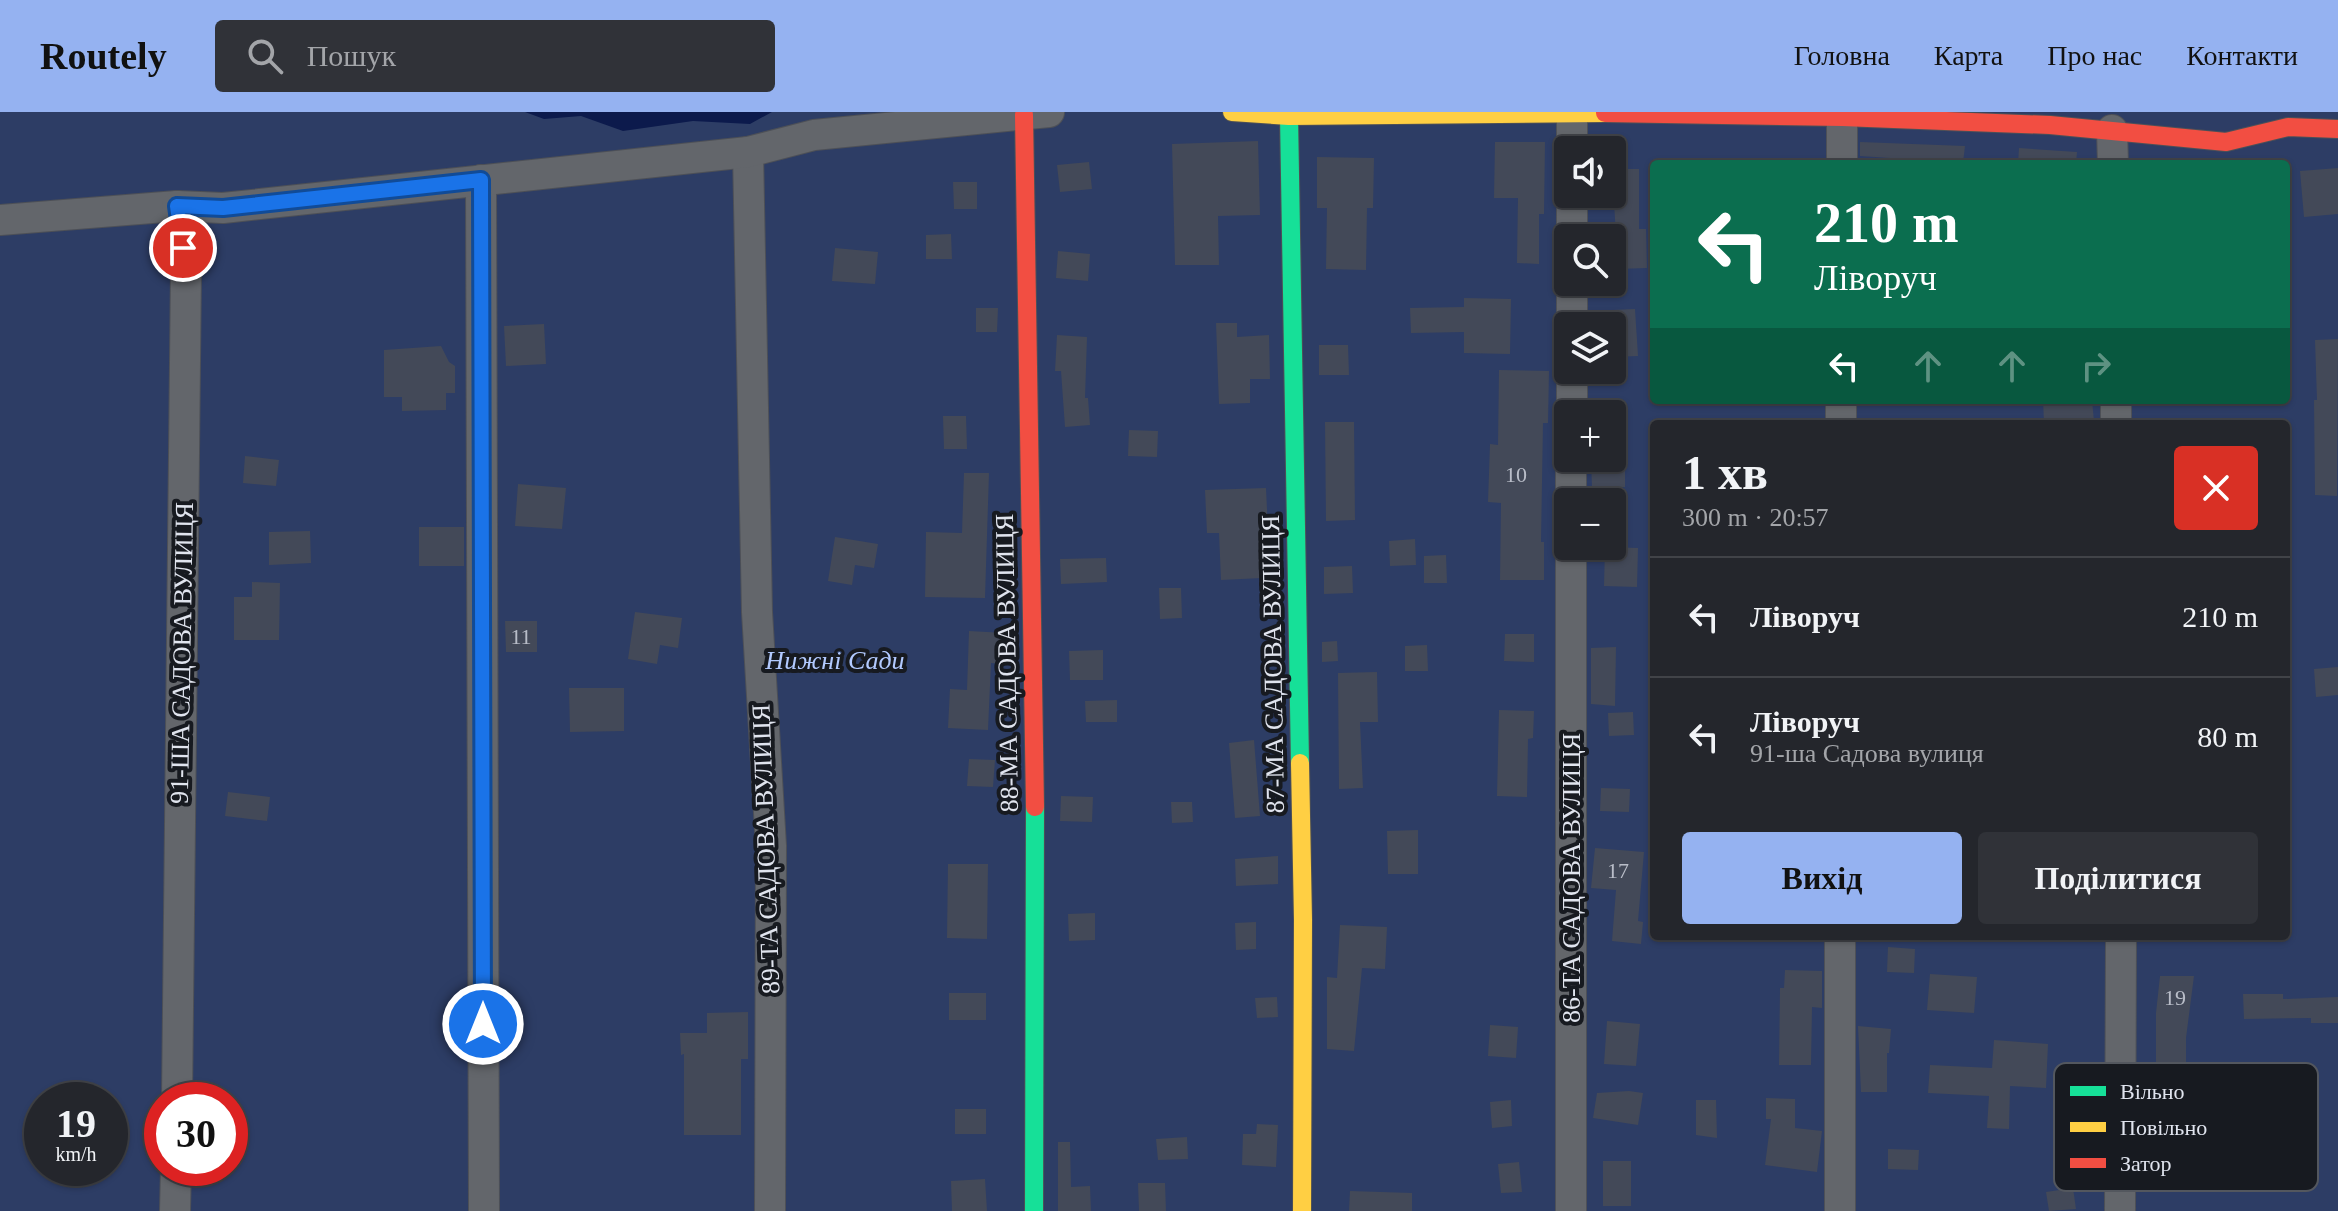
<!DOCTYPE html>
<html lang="uk">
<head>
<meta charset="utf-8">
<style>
	body { margin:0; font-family:"Times New Roman",serif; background:#303238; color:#f1f3f6; height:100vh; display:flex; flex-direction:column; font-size:30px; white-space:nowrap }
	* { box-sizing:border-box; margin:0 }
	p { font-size:26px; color:#a3a5a9 }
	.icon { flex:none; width:44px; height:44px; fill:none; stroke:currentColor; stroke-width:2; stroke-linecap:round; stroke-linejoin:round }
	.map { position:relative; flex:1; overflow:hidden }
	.details { position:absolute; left:1650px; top:308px; width:640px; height:520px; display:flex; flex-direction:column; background:#24262c; border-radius:8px; box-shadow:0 2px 6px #0004,0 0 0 2px #414348 }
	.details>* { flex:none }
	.hud { position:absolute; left:1650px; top:48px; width:640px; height:244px; border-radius:8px; box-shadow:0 2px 6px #0004,0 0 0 2px #414348; background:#0b6e4f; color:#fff; overflow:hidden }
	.tools { position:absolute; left:1554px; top:24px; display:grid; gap:16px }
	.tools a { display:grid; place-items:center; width:72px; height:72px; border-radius:8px; background:#24262c; box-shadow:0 2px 6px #0004,0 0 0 2px #414348; font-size:40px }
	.speed { position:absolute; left:24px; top:970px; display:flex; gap:16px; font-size:40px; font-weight:700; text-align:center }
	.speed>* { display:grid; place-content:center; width:104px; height:104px; border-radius:50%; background:#24262c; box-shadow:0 2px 6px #0004,0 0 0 2px #414348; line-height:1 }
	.speed small { font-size:20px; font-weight:400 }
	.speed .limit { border:12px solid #d22; background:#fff; color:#111 }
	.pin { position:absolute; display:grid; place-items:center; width:68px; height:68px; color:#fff; margin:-34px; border:4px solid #fff; border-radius:50%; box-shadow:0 2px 8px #0007 }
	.me { position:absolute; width:88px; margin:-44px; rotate:0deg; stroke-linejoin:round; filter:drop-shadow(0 0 6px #0008) }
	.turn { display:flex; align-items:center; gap:28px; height:168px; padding:0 32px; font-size:36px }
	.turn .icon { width:104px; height:104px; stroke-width:2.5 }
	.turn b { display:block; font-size:56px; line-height:68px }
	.lanes { display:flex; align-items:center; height:76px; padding:0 32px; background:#0003; justify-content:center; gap:40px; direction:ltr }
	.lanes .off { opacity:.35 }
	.round { display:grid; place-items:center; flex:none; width:84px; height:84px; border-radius:8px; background:#303238 }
	.overview { display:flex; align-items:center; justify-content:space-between; height:136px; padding:0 32px }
	h1 { font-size:48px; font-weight:600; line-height:60px }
	.cta { display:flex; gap:16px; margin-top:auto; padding:16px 32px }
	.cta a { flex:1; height:92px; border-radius:8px; background:#95b2f1; color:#111; font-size:32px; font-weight:600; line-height:92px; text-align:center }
	.cta a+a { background:#303238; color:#f1f3f6 }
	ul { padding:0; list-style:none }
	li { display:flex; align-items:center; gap:24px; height:120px; padding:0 32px; border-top:2px solid #414348 }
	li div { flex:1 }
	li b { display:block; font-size:30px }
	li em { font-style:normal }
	header { display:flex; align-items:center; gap:48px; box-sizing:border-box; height:112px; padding:0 40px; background:#95b2f1; color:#111 }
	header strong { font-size:38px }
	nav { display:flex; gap:44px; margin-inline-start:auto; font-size:28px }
	.search { width:560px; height:72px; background:#303238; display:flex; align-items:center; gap:20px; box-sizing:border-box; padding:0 28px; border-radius:8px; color:#a3a5a9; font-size:30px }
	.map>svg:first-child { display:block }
	.green { fill:#2d3d65; fill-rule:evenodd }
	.water { fill:#0c1a4c }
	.building { fill:#434958 }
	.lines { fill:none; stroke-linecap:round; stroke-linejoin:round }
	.street-casing { stroke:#4d5057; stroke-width:32 }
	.fast-casing { stroke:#4d5057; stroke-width:20 }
	.slow-casing { stroke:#4d5057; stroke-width:20 }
	.jam-casing { stroke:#4d5057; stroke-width:20 }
	.street { stroke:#63666b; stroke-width:30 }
	.fast { stroke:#16e098; stroke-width:18 }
	.slow { stroke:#ffcf43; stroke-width:18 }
	.jam { stroke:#f24e42; stroke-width:18 }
	.route-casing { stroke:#114b97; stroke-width:20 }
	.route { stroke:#1a73e8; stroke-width:14 }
	.labels { text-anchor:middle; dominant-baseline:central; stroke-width:8; stroke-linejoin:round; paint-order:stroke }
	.number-label { font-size:22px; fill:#b9bdc8 }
	.street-label { font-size:26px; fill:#e0e4ee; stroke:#171a20 }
	.park-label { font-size:26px; font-style:italic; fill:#b2caff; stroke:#171a20 }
	.key { fill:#171a20; stroke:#53575e; stroke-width:2 }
	.key-label { font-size:22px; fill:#e0e4ee }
</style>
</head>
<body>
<header>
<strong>Routely</strong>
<div class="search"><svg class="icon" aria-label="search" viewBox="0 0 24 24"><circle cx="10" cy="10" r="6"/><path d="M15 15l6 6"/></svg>Пошук</div>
<nav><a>Головна</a><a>Карта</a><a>Про нас</a><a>Контакти</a></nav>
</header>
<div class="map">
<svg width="2338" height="1099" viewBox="0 0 2338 1099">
	<rect width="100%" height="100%" fill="#30333b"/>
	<!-- green -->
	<path class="green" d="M0,0h2338v1099h-2338zM1568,38h44v44h-44zM1654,52h632v236h-632zM1568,126h44v44h-44zM1568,214h44v44h-44zM1568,302h44v44h-44zM1654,312h632v512h-632zM1568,390h44v44h-44zM42,988h68v68h-68zM162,988h68v68h-68z"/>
	<!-- water -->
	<polygon class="water" points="525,0 772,0 750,12 693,9 623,19 581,4 544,7"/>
	<!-- building -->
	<g class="building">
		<polygon points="1590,25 1626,26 1626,38 1590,38"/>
		<polygon points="1258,29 1260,103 1218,104 1219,153 1175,153 1172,32"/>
		<polygon points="1495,30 1545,30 1544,102 1539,102 1539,152 1517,151 1518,86 1494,86"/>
		<polygon points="1860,30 1965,34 1963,51 1860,44"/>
		<polygon points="2019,36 2077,40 2076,52 2018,52"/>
		<polygon points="1317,45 1374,46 1373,96 1367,96 1366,158 1326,157 1327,96 1317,96"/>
		<polygon points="1089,50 1092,77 1060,80 1057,53"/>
		<polygon points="2338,56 2338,102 2304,105 2300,59"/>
		<polygon points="1612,57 1639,57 1639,117 1646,117 1647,156 1618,157"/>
		<polygon points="953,70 977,70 977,97 954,97"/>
		<polygon points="951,122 952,147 926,147 926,123"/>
		<polygon points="835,136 878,140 875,172 832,169"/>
		<polygon points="1058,139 1090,142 1088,169 1056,166"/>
		<polygon points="1464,186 1511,187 1510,242 1464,241 1464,220 1411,221 1410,196 1464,195"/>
		<polygon points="976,196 998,196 997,220 976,220"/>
		<polygon points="1635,197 1638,244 1612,245 1612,198"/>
		<polygon points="1216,211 1237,211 1237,225 1269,223 1270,267 1250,267 1250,291 1219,292"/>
		<polygon points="544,212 546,252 506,254 504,214"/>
		<polygon points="1057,223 1087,225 1085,286 1088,286 1090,313 1065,315 1061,259 1055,259"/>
		<polygon points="2338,227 2337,384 2315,383 2314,288 2317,288 2315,228"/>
		<polygon points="1319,233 1348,233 1349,263 1319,263"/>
		<polygon points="441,234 449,250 455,254 455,281 446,281 446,298 402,299 402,285 384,285 384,238"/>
		<polygon points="1499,258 1549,259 1548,311 1543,311 1541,430 1544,430 1544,468 1500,468 1501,391 1488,390 1490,332 1498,333"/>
		<polygon points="2043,288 2092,288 2094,309 2044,311"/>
		<polygon points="943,304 966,304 967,337 944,337"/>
		<polygon points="1325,310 1354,310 1355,408 1326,409"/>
		<polygon points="1129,318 1158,319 1157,345 1128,344"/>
		<polygon points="245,344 279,348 276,374 243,371"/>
		<polygon points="1625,347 1625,375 1592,376 1591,348"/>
		<polygon points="964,361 989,361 985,486 925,485 926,420 962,421"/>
		<polygon points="518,372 566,376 562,417 515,414"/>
		<polygon points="1266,376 1268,419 1260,419 1262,466 1221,468 1219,421 1207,421 1205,378"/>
		<rect x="419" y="415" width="45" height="39"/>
		<polygon points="310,419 311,451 269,453 269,420"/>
		<polygon points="835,425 878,432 874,456 855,453 852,473 828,469"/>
		<polygon points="1415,427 1416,453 1390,454 1389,429"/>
		<polygon points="1605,435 1638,436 1637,475 1604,474"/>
		<polygon points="1446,443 1447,471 1424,471 1424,444"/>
		<polygon points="1106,446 1107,470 1061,472 1060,447"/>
		<polygon points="1352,454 1353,481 1324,482 1324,455"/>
		<polygon points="252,470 280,471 279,528 234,528 234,485 252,485"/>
		<polygon points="1159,476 1181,476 1182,506 1160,507"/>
		<polygon points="635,500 682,506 678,536 660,533 657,552 628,547"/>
		<polygon points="505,509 537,509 537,540 506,540"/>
		<polygon points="969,519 1005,521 1003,552 991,551 988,618 948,616 950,577 967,578"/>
		<polygon points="1505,522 1534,522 1534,550 1504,549"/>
		<polygon points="1337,529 1338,549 1322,550 1322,530"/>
		<polygon points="1427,533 1428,559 1405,559 1405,534"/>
		<polygon points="1616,535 1615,594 1591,592 1591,536"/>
		<polygon points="1103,538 1103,568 1070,568 1069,539"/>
		<polygon points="2338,555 2338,583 2316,585 2314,557"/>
		<polygon points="1377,560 1378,610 1360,610 1363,676 1339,677 1338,561"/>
		<polygon points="569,576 624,576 624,619 570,620"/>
		<polygon points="1117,588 1117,610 1086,610 1085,589"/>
		<polygon points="1499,598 1534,599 1533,626 1528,627 1527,685 1497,684"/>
		<polygon points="1633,600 1634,623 1609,624 1608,601"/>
		<polygon points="1254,628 1260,704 1235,706 1229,631"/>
		<polygon points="969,647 995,648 993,675 967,674"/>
		<polygon points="1601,676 1630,677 1629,700 1600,699"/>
		<polygon points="228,680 270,685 267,709 225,704"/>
		<polygon points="1061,684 1093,685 1092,710 1060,709"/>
		<polygon points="1171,690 1192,690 1193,710 1172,711"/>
		<polygon points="1418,718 1418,762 1388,762 1387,719"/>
		<polygon points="1595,736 1644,740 1638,809 1643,810 1641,832 1612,829 1616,778 1591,776"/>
		<polygon points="1278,744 1278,772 1236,774 1235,747"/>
		<polygon points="948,752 988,752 987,827 947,826"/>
		<polygon points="1095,801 1095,828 1069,829 1068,802"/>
		<polygon points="1256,810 1256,837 1236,838 1235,811"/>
		<polygon points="1340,813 1387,815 1385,857 1362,856 1354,939 1327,937 1327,865 1337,866"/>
		<polygon points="1888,835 1915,837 1914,861 1887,860"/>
		<polygon points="1785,858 1822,859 1822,896 1812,895 1811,953 1779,953 1780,876 1784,876"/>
		<polygon points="1930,862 1977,865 1974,901 1927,898"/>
		<polygon points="2160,864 2194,864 2186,926 2186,955 2156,954 2156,901"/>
		<rect x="949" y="881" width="37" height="27"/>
		<polygon points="2243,882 2283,882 2283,887 2338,885 2338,911 2311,911 2311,906 2244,907"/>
		<polygon points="1277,885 1278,905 1257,906 1255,886"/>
		<polygon points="748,900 748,947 741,947 741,1023 684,1023 684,942 681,943 680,921 707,921 707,901"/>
		<polygon points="1607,909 1640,912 1636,954 1604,952"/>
		<polygon points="1490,913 1518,915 1516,946 1488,944"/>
		<polygon points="1858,914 1891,917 1889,941 1887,941 1887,980 1861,980"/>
		<polygon points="1994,928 2048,932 2046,976 2010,974 2009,1017 1987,1016 1989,984 1928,981 1930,953 1992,956"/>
		<polygon points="1629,979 1643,981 1638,1013 1593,1006 1597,981"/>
		<polygon points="1766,986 1795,987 1795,1016 1822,1019 1817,1060 1765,1053 1771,1007 1766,1007"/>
		<polygon points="1511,988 1512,1014 1492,1016 1490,990"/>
		<polygon points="1696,988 1716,988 1717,1026 1696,1023"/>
		<rect x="955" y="997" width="31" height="25"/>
		<polygon points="1257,1012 1278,1013 1276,1055 1242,1053 1243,1022 1256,1022"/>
		<polygon points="1187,1025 1188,1047 1158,1048 1156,1027"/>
		<polygon points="1058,1030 1070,1030 1071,1075 1090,1074 1091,1099 1058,1099"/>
		<polygon points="1888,1037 1919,1038 1918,1058 1888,1057"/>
		<rect x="1603" y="1049" width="28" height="45"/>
		<polygon points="1519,1050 1522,1080 1501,1081 1498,1052"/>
		<polygon points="985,1067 987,1099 952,1099 951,1069"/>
		<polygon points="1138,1071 1165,1071 1166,1099 1139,1099"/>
		<polygon points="2073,1076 2076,1097 2049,1099 2046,1080"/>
		<polygon points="1350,1079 1412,1081 1412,1099 1349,1099"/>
	</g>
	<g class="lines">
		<!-- street casing -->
		<g class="street-casing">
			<g id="street">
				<polyline points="2112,18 2113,52"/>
				<polyline points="1572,38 1572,1"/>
				<polyline points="748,40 757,500 771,734 770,1099"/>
				<polyline points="1842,52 1842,5"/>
				<polyline points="481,68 484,1099"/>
				<polyline points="0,108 177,94 223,96 748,40 814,23 1049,0"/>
				<polyline points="1572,126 1572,82"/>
				<polyline points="1572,214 1572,170"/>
				<polyline points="2116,288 2116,312"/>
				<polyline points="1572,302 1572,258"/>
				<polyline points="1841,312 1841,288"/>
				<polyline points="1571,390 1571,346"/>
				<polyline points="177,988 186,158 177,94"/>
				<polyline points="175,1099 176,1056"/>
				<polyline points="1571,1099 1571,434"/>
				<polyline points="1840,1099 1840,824"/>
				<polyline points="2120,1099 2121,824"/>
			</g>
		</g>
		<!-- fast casing -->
		<g class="fast-casing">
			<g id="fast">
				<polyline points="1289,4 1300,651"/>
				<polyline points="1034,1099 1035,695"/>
			</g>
		</g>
		<!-- slow casing -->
		<g class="slow-casing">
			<g id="slow">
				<polyline points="1232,0 1289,4 1605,1"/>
				<polyline points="1300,651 1303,808 1302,1099"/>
			</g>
		</g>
		<!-- jam casing -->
		<g class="jam-casing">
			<g id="jam">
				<polyline points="1605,1 1842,5 2050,13 2226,30 2288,15 2338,17"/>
				<polyline points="1024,3 1035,695"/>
			</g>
		</g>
		<!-- street -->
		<use href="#street" class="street"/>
		<!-- fast -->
		<use href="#fast" class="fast"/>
		<!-- slow -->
		<use href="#slow" class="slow"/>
		<!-- jam -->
		<use href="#jam" class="jam"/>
	</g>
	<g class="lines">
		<!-- route casing -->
		<g class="route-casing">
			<polyline id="route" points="183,136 177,94 223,96 481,68 483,912"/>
		</g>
		<!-- route -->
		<use href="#route" class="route"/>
	</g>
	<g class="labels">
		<!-- number labels -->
		<g class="number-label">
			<text x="1516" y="362">10</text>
			<text x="521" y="524">11</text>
			<text x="1618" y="758">17</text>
			<text x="2175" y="885">19</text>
		</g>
		<!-- street labels -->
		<g class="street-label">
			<text transform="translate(182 541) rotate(-89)">91-ША САДОВА ВУЛИЦЯ</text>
			<text transform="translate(1007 551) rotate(-91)">88-МА САДОВА ВУЛИЦЯ</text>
			<text transform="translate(1273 552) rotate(-91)">87-МА САДОВА ВУЛИЦЯ</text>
			<text transform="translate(766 737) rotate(-92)">89-ТА САДОВА ВУЛИЦЯ</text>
			<text transform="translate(1571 766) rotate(-90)">86-ТА САДОВА ВУЛИЦЯ</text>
		</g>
		<!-- park labels -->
		<g class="park-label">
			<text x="835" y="548">Нижні Сади</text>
		</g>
	</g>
	<!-- legend -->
	<rect x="2054" y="951" width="264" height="128" rx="12" class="key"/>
	<rect x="2070" y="974" width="36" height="10" fill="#16e098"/>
	<rect x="2070" y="1010" width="36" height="10" fill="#ffcf43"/>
	<rect x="2070" y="1046" width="36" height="10" fill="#f24e42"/>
	<g class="key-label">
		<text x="2120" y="987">Вільно</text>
		<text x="2120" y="1023">Повільно</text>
		<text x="2120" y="1059">Затор</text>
	</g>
</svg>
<div class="tools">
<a><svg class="icon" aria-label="sound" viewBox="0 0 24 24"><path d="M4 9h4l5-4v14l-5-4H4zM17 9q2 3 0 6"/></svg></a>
<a><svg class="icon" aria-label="search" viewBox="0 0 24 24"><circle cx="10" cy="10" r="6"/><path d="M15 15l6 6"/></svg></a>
<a><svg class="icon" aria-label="layers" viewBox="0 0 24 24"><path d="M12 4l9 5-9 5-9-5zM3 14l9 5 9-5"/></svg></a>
<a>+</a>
<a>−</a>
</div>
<div class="speed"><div>19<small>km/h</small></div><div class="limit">30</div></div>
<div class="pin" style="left:183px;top:136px;background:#d93025"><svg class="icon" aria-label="arrive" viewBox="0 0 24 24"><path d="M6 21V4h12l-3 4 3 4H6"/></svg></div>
<svg class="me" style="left:483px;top:912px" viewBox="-20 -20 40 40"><circle r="17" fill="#1a73e8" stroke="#fff" stroke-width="3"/><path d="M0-11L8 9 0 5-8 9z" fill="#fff"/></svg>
<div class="hud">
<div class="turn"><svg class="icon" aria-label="left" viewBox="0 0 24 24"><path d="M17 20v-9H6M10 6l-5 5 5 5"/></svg><div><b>210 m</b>Ліворуч</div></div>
<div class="lanes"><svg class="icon" aria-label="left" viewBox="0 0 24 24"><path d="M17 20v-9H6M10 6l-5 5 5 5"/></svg><svg class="icon off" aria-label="ahead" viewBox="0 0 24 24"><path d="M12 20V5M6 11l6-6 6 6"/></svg><svg class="icon off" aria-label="ahead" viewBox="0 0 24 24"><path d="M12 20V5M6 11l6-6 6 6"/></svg><svg class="icon off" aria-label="right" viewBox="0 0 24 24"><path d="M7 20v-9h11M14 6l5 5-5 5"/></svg></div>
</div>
<section class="details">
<div class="overview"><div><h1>1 хв</h1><p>300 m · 20:57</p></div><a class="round" style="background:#d93025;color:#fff"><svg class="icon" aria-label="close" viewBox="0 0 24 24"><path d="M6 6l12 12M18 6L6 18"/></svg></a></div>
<ul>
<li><svg class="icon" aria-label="left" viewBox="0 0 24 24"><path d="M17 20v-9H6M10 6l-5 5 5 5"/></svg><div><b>Ліворуч</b></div><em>210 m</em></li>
<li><svg class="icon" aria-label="left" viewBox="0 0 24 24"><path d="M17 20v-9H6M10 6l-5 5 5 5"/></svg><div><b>Ліворуч</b><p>91-ша Садова вулиця</p></div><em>80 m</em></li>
</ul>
<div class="cta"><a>Вихід</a><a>Поділитися</a></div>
</section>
</div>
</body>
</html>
